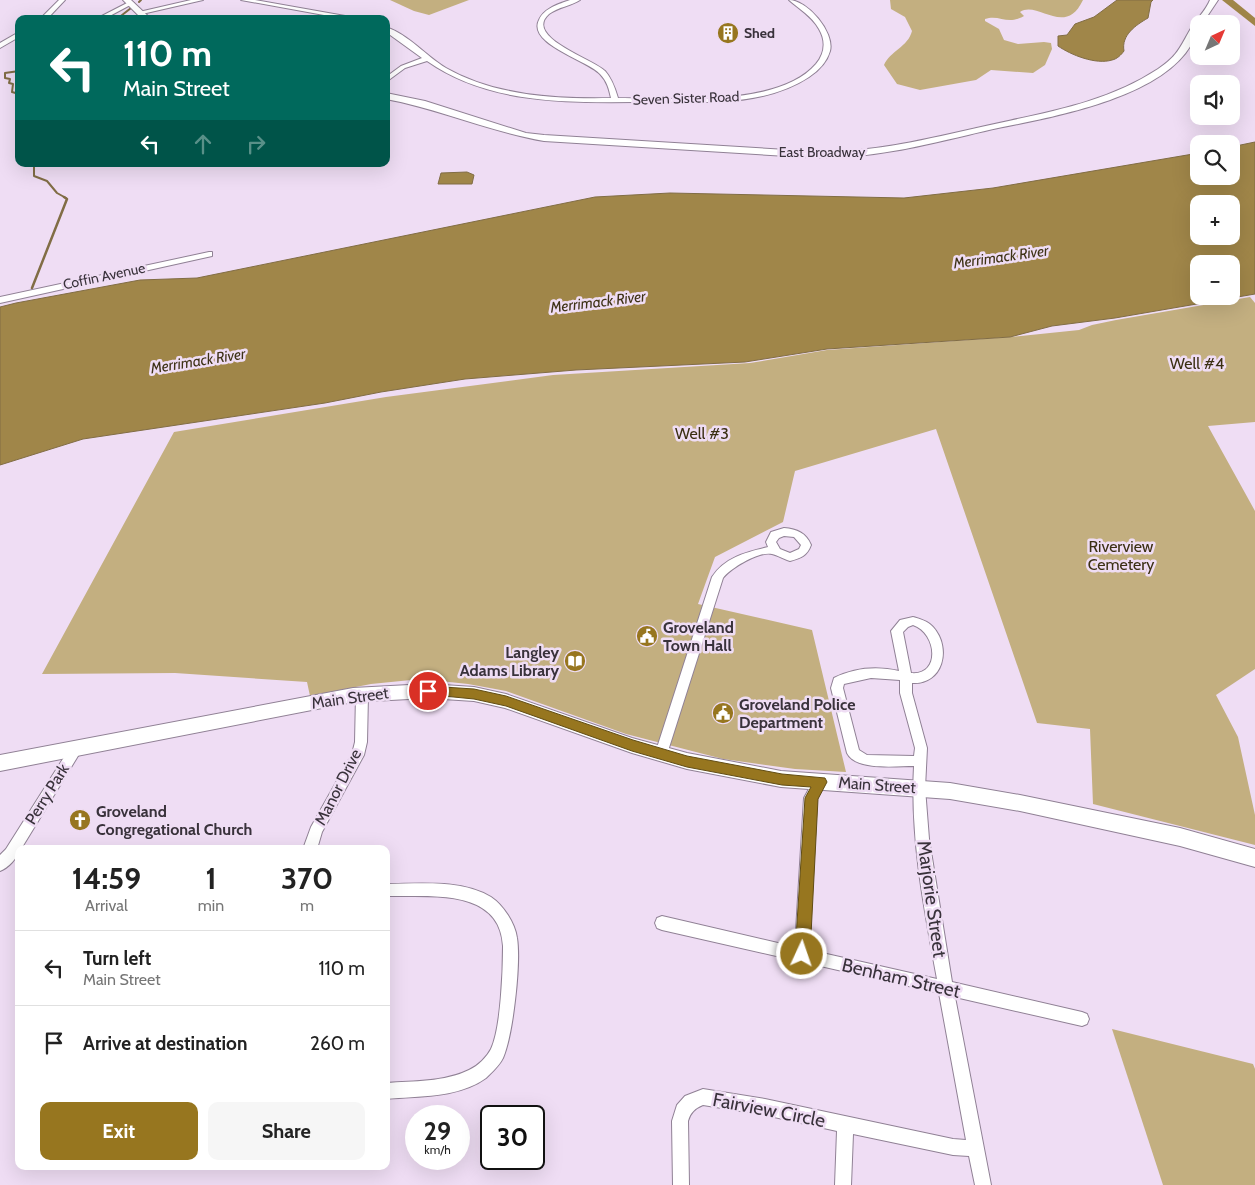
<!DOCTYPE html>
<html lang="en">
<head>
<meta charset="utf-8">
<style>
	body { margin:0; font-family:Cabin,sans-serif; background:#f6f6f6; color:#222; height:100vh; display:flex; flex-direction:column; font-size:19px; white-space:nowrap }
	* { box-sizing:border-box; margin:0 }
	p { font-size:16px; color:#767676 }
	.icon { flex:none; width:28px; height:28px; fill:none; stroke:currentColor; stroke-width:2; stroke-linecap:round; stroke-linejoin:round }
	.map { position:relative; flex:1; overflow:hidden }
	.drawer { position:absolute; left:15px; top:845px; width:375px; height:325px; display:flex; flex-direction:column; background:#fff; border-radius:10px; box-shadow:0 5px 20px #0002 }
	.drawer>* { flex:none }
	.banner { position:absolute; left:15px; top:15px; width:375px; height:152px; border-radius:10px; box-shadow:0 5px 20px #0002; background:#00695c; color:#fff; overflow:hidden }
	.needle { width:32px; rotate:44deg }
	.buttons { position:absolute; left:1190px; top:15px; display:grid; gap:10px }
	.buttons a { display:grid; place-items:center; width:50px; height:50px; border-radius:10px; background:#fff; box-shadow:0 5px 20px #0002; font-size:25px }
	.speed { position:absolute; left:405px; top:1105px; display:flex; gap:10px; font-size:25px; font-weight:700; text-align:center }
	.speed>* { display:grid; place-content:center; width:65px; height:65px; border-radius:50%; background:#fff; box-shadow:0 5px 20px #0002; line-height:1 }
	.speed small { font-size:12px; font-weight:400 }
	.speed .limit { border:2px solid #111; border-radius:8px; background:#fff; color:#111 }
	.pin { position:absolute; display:grid; place-items:center; width:42px; height:42px; color:#fff; margin:-21px; border:2px solid #fff; border-radius:50%; box-shadow:0 1px 5px #0007 }
	.me { position:absolute; width:55px; margin:-28px; rotate:3deg; stroke-linejoin:round; filter:drop-shadow(0 0 4px #0008) }
	.turn { display:flex; align-items:center; gap:18px; height:105px; padding:0 25px; font-size:22px }
	.turn .icon { width:65px; height:65px; stroke-width:2.5 }
	.turn b { display:block; font-size:35px; line-height:42px }
	.lanes { display:flex; align-items:center; height:48px; padding:0 25px; background:#0003; justify-content:center; gap:25px; direction:ltr }
	.lanes .off { opacity:.35 }
	.eta { display:flex; justify-content:space-evenly; align-items:center; height:85px; text-align:center }
	.eta b { font-size:30px; font-weight:800; line-height:35px }
	.button { display:flex; gap:10px; margin-top:auto; padding:10px 25px }
	.button a { flex:1; height:58px; border-radius:10px; background:#97761f; color:#fff; font-size:20px; font-weight:800; line-height:58px; text-align:center }
	.button a+a { background:#f6f6f6; color:#222 }
	ul { padding:0; list-style:none }
	li { display:flex; align-items:center; gap:15px; height:75px; padding:0 25px; border-top:1px solid #e0e0e0 }
	li div { flex:1 }
	li b { display:block; font-size:19px }
	li em { font-style:normal }
	.map>svg:first-child { display:block }
	.green { fill:#c3af80 }
	.water { fill:#a08649; stroke:#816d45; fill-rule:evenodd }
	.lines { fill:none; stroke-linecap:round; stroke-linejoin:round }
	.stream-far1 { stroke:#816d45; stroke-width:2 }
	.stream { stroke:#816d45; stroke-width:2.5 }
	.river { fill:#a08649; fill-rule:evenodd }
	.minor-casing { stroke:#908195; stroke-width:2 }
	.tertiary-casing { stroke:#908195; stroke-width:2 }
	.secondary-casing { stroke:#908195; stroke-width:2 }
	.minor { fill:#fff; fill-rule:evenodd }
	.tertiary { fill:#fff; fill-rule:evenodd }
	.secondary { fill:#fff; fill-rule:evenodd }
	.route { fill:#97761f; stroke:#624d14 }
	.labels { text-anchor:middle; dominant-baseline:central; stroke-width:5; stroke-linejoin:round; paint-order:stroke }
	.far-poi-label { font-size:14px; font-weight:bold; fill:#39323b; stroke:#efddf4; text-anchor:start }
	.far-street-label { font-size:14px; fill:#39323b; stroke:#efddf4 }
	.far-water-label { font-size:15px; font-style:italic; fill:#3e3216; stroke:#efddf4 }
	.park-label { font-size:16px; fill:#3b2f13; stroke:#efddf4 }
	.poi-label { font-size:16px; font-weight:bold; fill:#39323b; stroke:#efddf4; text-anchor:start }
	.street-label { font-size:16px; fill:#39323b; stroke:#efddf4 }
	.near-street-label { font-size:19px; fill:#39323b; stroke:#efddf4 }
</style>
</head>
<body>
<div class="map">
<svg width="1255" height="1185" viewBox="0 0 1255 1185">
	<rect width="100%" height="100%" fill="#efddf4"/>
	<!-- green -->
	<g class="green">
		<polygon points="390,0 469,0 429,15 414,11"/>
		<path d="M890,0h193c-18,38 -45,0 -63,12l4,4c-17,10 -24,-2 -39,3v2l14,8 5,11 14,4 26,-2 7,1 1,6 -7,16 -12,8 -42,-3 -15,10 -56,10 -23,-6 -13,-19c6,-14 24,-18 28,-34l-7,-14 -14,-8z"/>
		<polygon points="1250,297 1255,303 1255,422 1208,426 1255,511 1255,669 1216,695 1238,737 1255,815 1255,845 1093,804 1090,729 1037,723 936,429 795,471 783,522 715,557 698,604 812,630 846,772 795,769 723,759 626,734 506,691 468,684 421,679 371,684 310,696 307,682 175,673 42,674 174,432 386,397 553,375 750,363 827,350 1011,337 1079,330 1092,325 1116,320"/>
		<polygon points="1112,1029 1253,1064 1255,1069 1255,1185 1163,1185"/>
	</g>
	<!-- water -->
	<g class="water">
		<path d="M1117,0h36l-2,2 -3,16c-12,7 -27,17 -24,33 -3,4 -7,8 -12,9 -16,5 -41,-5 -54,-14v-10l9,-1 8,-11 19,-7z"/>
		<path d="M1255,142v152l-140,24 -63,8 -42,11 -183,12 -82,13 -169,8 -111,9 -84,13 -56,11 -242,36 -83,26v-158l16,-4 124,-23 57,-2 398,-81 75,-4 234,5 89,-10 206,-35v23h32v-29zM1199,204h32v32h-32zM1199,264h32v32h-32z"/>
		<polygon points="467,172 474,175 472,184 438,184 441,173"/>
	</g>
	<g class="lines">
		<!-- stream-far1 -->
		<g class="stream-far1">
			<polyline points="139,2 141,0"/>
			<polyline points="117,19 131,8"/>
			<polyline points="19,71 5,73 5,78 10,79 9,83 13,84 12,92 19,94"/>
			<polyline points="34,164 34,176 47,181 57,193 66,198"/>
		</g>
		<!-- stream -->
		<polyline class="stream" points="32,288 67,199 64,197"/>
		<!-- river -->
		<polygon class="river" points="1222,0 1233,0 1255,18 1255,26"/>
		<!-- minor casing -->
		<g class="minor-casing">
			<g id="minor">
				<polygon points="59,0 65,0 47,19 40,19"/>
				<polygon points="191,0 203,0 142,14 139,12"/>
				<polygon points="241,0 255,0 362,19 346,19"/>
				<path d="M570,0h10c-9,6 -22,7 -31,14 -26,23 44,45 56,57 7,8 10,17 13,27 54,0 160,10 198,-34 9,-11 10,-23 3,-35 -7,-13 -20,-20 -30,-29 18,0 46,32 41,51 -3,11 -12,20 -21,26 -44,29 -101,25 -151,25 -78,0 -164,6 -231,-41l-22,7 -19,14v-5l15,-11 21,-8 -36,-26v-5c23,8 40,29 60,41 49,28 110,31 165,30 -2,-9 -4,-17 -11,-24 -13,-14 -73,-30 -61,-54 5,-12 20,-16 31,-20z"/>
				<polygon points="129,2 134,3 104,19 96,19"/>
				<polygon points="19,32 19,37 0,48 0,43"/>
				<polygon points="209,252 212,252 212,256 0,303 0,297"/>
				<path d="M784,528c13,1 22,5 27,17 -4,11 -10,13 -21,16 -6,-2 -13,-6 -18,-7 -13,-3 -41,14 -49,24l-56,176 -2,4 -4,1 -4,-1 -2,-4 57,-177c13,-20 35,-25 56,-30l-2,-5 5,-10zM784,536l10,1 7,8 -2,4 -9,4 -10,-4 -4,-7 3,-4z"/>
				<path d="M913,617c7,2 15,4 20,10 19,21 10,58 -21,56v10l15,55 -2,40 4,51 23,143 130,30 5,2 2,5 -2,5 -5,2 -127,-29 36,188h-16l-6,-29 -16,-1 -100,-21 -2,51h-16l2,-54 -72,-16 -62,-10c-8,3 -13,8 -15,16l1,64h-16l-1,-64 5,-16 8,-9 18,-7 62,10 188,40 13,1 -27,-147 -277,-63 -5,-2 -2,-5 2,-5 5,-2 133,31 9,-149 11,-20 5,-1 5,1 1,4 -9,17 -8,151 128,29c-13,-70 -27,-142 -23,-213 -18,0 -58,5 -67,-13l-16,-65 3,-10c20,-10 43,-12 65,-7l-8,-40 9,-11zM913,625c24,8 28,51 -2,48l-8,-41 5,-5zM871,678l29,2v13l15,55 -1,8 -47,-1 -8,-5 -16,-62 1,-4z"/>
				<polygon points="362,690 366,692 368,695 367,742 364,755 322,832 317,849 303,849 311,827 352,754 355,742 356,695 358,692"/>
				<path d="M77,742l4,1 2,4 -2,4 -60,98h-2c-1,9 -11,19 -19,22v-16l6,-6 67,-106z"/>
				<path d="M386,884c33,0 75,-5 105,13 12,8 24,26 26,41 4,25 -4,97 -14,120 -4,8 -11,14 -17,20 -27,20 -68,18 -100,21v-16c27,-2 59,-1 83,-13 9,-4 18,-13 22,-21 10,-21 12,-79 12,-103 -3,-59 -75,-49 -117,-50z"/>
			</g>
		</g>
		<!-- tertiary casing -->
		<g class="tertiary-casing">
			<g id="tertiary">
				<polygon points="123,0 131,0 151,19 142,19"/>
				<path d="M1210,0h8l-16,24h-3c0,7 -4,14 -8,21 -32,55 -145,73 -202,85 -56,13 -111,28 -169,28l-276,-17c-54,-9 -104,-32 -158,-42v-6l39,8 101,32 18,2 276,17c55,0 108,-13 161,-25 61,-14 124,-23 177,-58 22,-15 22,-23 35,-44 6,-9 13,-15 17,-25z"/>
			</g>
		</g>
		<!-- secondary casing -->
		<g class="secondary-casing">
			<polygon id="secondary" points="428,684 474,687 506,694 632,738 687,753 781,771 950,783 1020,795 1180,828 1255,849 1255,867 1180,846 1020,811 950,799 781,787 687,769 632,753 505,708 474,701 428,698 353,702 0,771 0,755 353,688"/>
		</g>
		<!-- minor -->
		<use href="#minor" class="minor"/>
		<!-- tertiary -->
		<use href="#tertiary" class="tertiary"/>
		<!-- secondary -->
		<use href="#secondary" class="secondary"/>
	</g>
	<!-- route -->
	<polygon class="route" points="428,686 474,689 506,696 633,740 687,756 782,774 825,778 827,782 818,799 810,954 808,959 802,961 797,959 795,954 805,798 811,787 782,785 687,767 632,751 506,706 474,699 423,694 422,691 423,688"/>
	<!-- icons -->
	<defs>
		<g id="building-disc" transform="scale(1.125)"><circle r="9.5" fill="#97761f" stroke="#efddf4"/><path d="M-4-6H4V6H1V3H-1V6H-4ZM-2.5-4.3h1.7v1.8h-1.7ZM.8-4.3h1.7v1.8H.8ZM-2.5-1h1.7V.8h-1.7ZM.8-1h1.7V.8H.8Z" fill="#fff"/></g>
		<g id="civic-disc" transform="scale(1.125)"><circle r="9.5" fill="#97761f" stroke="#efddf4"/><path d="M-.6-6.5H3V-4.5H.6V-3L4-1V1h2V6H-6V1h2V-1L-.6-3ZM-1.2 2.5V6h2.4V2.5Z" fill="#fff"/></g>
		<g id="library-disc" transform="scale(1.125)"><circle r="9.5" fill="#97761f" stroke="#efddf4"/><path d="M-6-4Q-3-5.5-.7-3.5V5Q-3 3-6 4ZM6-4Q3-5.5 .7-3.5V5Q3 3 6 4Z" fill="#fff"/></g>
		<g id="church-disc" transform="scale(1.125)"><circle r="9.5" fill="#97761f" stroke="#efddf4"/><path d="M-1.2-6h2.4v3.5h3.3v2.4h-3.3V6h-2.4V-.1h-3.3v-2.4h3.3Z" fill="#fff"/></g>
	</defs>
	<g fill-rule="evenodd">
		<use href="#building-disc" x="728" y="33"/>
		<use href="#civic-disc" x="647" y="636"/>
		<use href="#library-disc" x="575" y="661"/>
		<use href="#civic-disc" x="723" y="713"/>
		<use href="#church-disc" x="80" y="820"/>
	</g>
	<g class="labels">
		<!-- far-poi labels -->
		<g class="far-poi-label">
			<text x="744" y="33">Shed</text>
		</g>
		<!-- far-street labels -->
		<g class="far-street-label">
			<text transform="translate(686 98) rotate(-2)">Seven Sister Road</text>
			<text x="822" y="152">East Broadway</text>
			<text transform="translate(104 276) rotate(-12)">Coffin Avenue</text>
		</g>
		<!-- far-water labels -->
		<g class="far-water-label">
			<text transform="translate(1001 257) rotate(-8)">Merrimack River</text>
			<text transform="translate(598 302) rotate(-7)">Merrimack River</text>
			<text transform="translate(198 361) rotate(-9)">Merrimack River</text>
		</g>
		<!-- park labels -->
		<g class="park-label">
			<text x="1197" y="363">Well #4</text>
			<text x="702" y="433">Well #3</text>
			<text x="1121" y="546">Riverview<tspan x="1121" dy="18">Cemetery</tspan></text>
		</g>
		<!-- poi labels -->
		<g class="poi-label">
			<text x="663" y="627">Groveland<tspan x="663" dy="18">Town Hall</tspan></text>
			<text x="559" y="652" text-anchor="end">Langley<tspan x="559" dy="18">Adams Library</tspan></text>
			<text x="739" y="704">Groveland Police<tspan x="739" dy="18">Department</tspan></text>
			<text x="96" y="811">Groveland<tspan x="96" dy="18">Congregational Church</tspan></text>
		</g>
		<!-- street labels -->
		<g class="street-label">
			<text transform="translate(350 698) rotate(-8)">Main Street</text>
			<text transform="translate(877 785) rotate(4)">Main Street</text>
			<text transform="translate(338 787) rotate(-63)">Manor Drive</text>
			<text transform="translate(47 794) rotate(-58)">Perry Park</text>
		</g>
		<!-- near-street labels -->
		<g class="near-street-label">
			<text transform="translate(932 899) rotate(82)">Marjorie Street</text>
			<text transform="translate(901 978) rotate(13)">Benham Street</text>
			<text transform="translate(769 1110) rotate(11)">Fairview Circle</text>
		</g>
	</g>
</svg>
<div class="buttons">
<a><svg class="needle" viewBox="-14 -14 28 28"><path d="M0-13l5 13h-10z" fill="#e53935"/><path d="M0 13l5-13h-10z" fill="#767676"/></svg></a>
<a><svg class="icon" aria-label="sound" viewBox="0 0 24 24"><path d="M4 9h4l5-4v14l-5-4H4zM17 9q2 3 0 6"/></svg></a>
<a><svg class="icon" aria-label="search" viewBox="0 0 24 24"><circle cx="10" cy="10" r="6"/><path d="M15 15l6 6"/></svg></a>
<a>+</a>
<a>−</a>
</div>
<div class="speed"><div>29<small>km/h</small></div><div class="limit">30</div></div>
<div class="pin" style="left:428px;top:691px;background:#d93025"><svg class="icon" aria-label="arrive" viewBox="0 0 24 24"><path d="M6 21V4h12l-3 4 3 4H6"/></svg></div>
<svg class="me" style="left:802px;top:954px" viewBox="-20 -20 40 40"><circle r="17" fill="#97761f" stroke="#fff" stroke-width="3"/><path d="M0-11L8 9 0 5-8 9z" fill="#fff"/></svg>
<div class="banner">
<div class="turn"><svg class="icon" aria-label="left" viewBox="0 0 24 24"><path d="M17 20v-9H6M10 6l-5 5 5 5"/></svg><div><b>110 m</b>Main Street</div></div>
<div class="lanes"><svg class="icon" aria-label="left" viewBox="0 0 24 24"><path d="M17 20v-9H6M10 6l-5 5 5 5"/></svg><svg class="icon off" aria-label="ahead" viewBox="0 0 24 24"><path d="M12 20V5M6 11l6-6 6 6"/></svg><svg class="icon off" aria-label="right" viewBox="0 0 24 24"><path d="M7 20v-9h11M14 6l5 5-5 5"/></svg></div>
</div>
<section class="drawer">
<div class="eta">
<div><b>14:59</b><p>Arrival</p></div>
<div><b>1</b><p>min</p></div>
<div><b>370</b><p>m</p></div>
</div>
<ul>
<li><svg class="icon" aria-label="left" viewBox="0 0 24 24"><path d="M17 20v-9H6M10 6l-5 5 5 5"/></svg><div><b>Turn left</b><p>Main Street</p></div><em>110 m</em></li>
<li><svg class="icon" aria-label="arrive" viewBox="0 0 24 24"><path d="M6 21V4h12l-3 4 3 4H6"/></svg><div><b>Arrive at destination</b></div><em>260 m</em></li>
</ul>
<div class="button"><a>Exit</a><a>Share</a></div>
</section>
</div>
</body>
</html>
